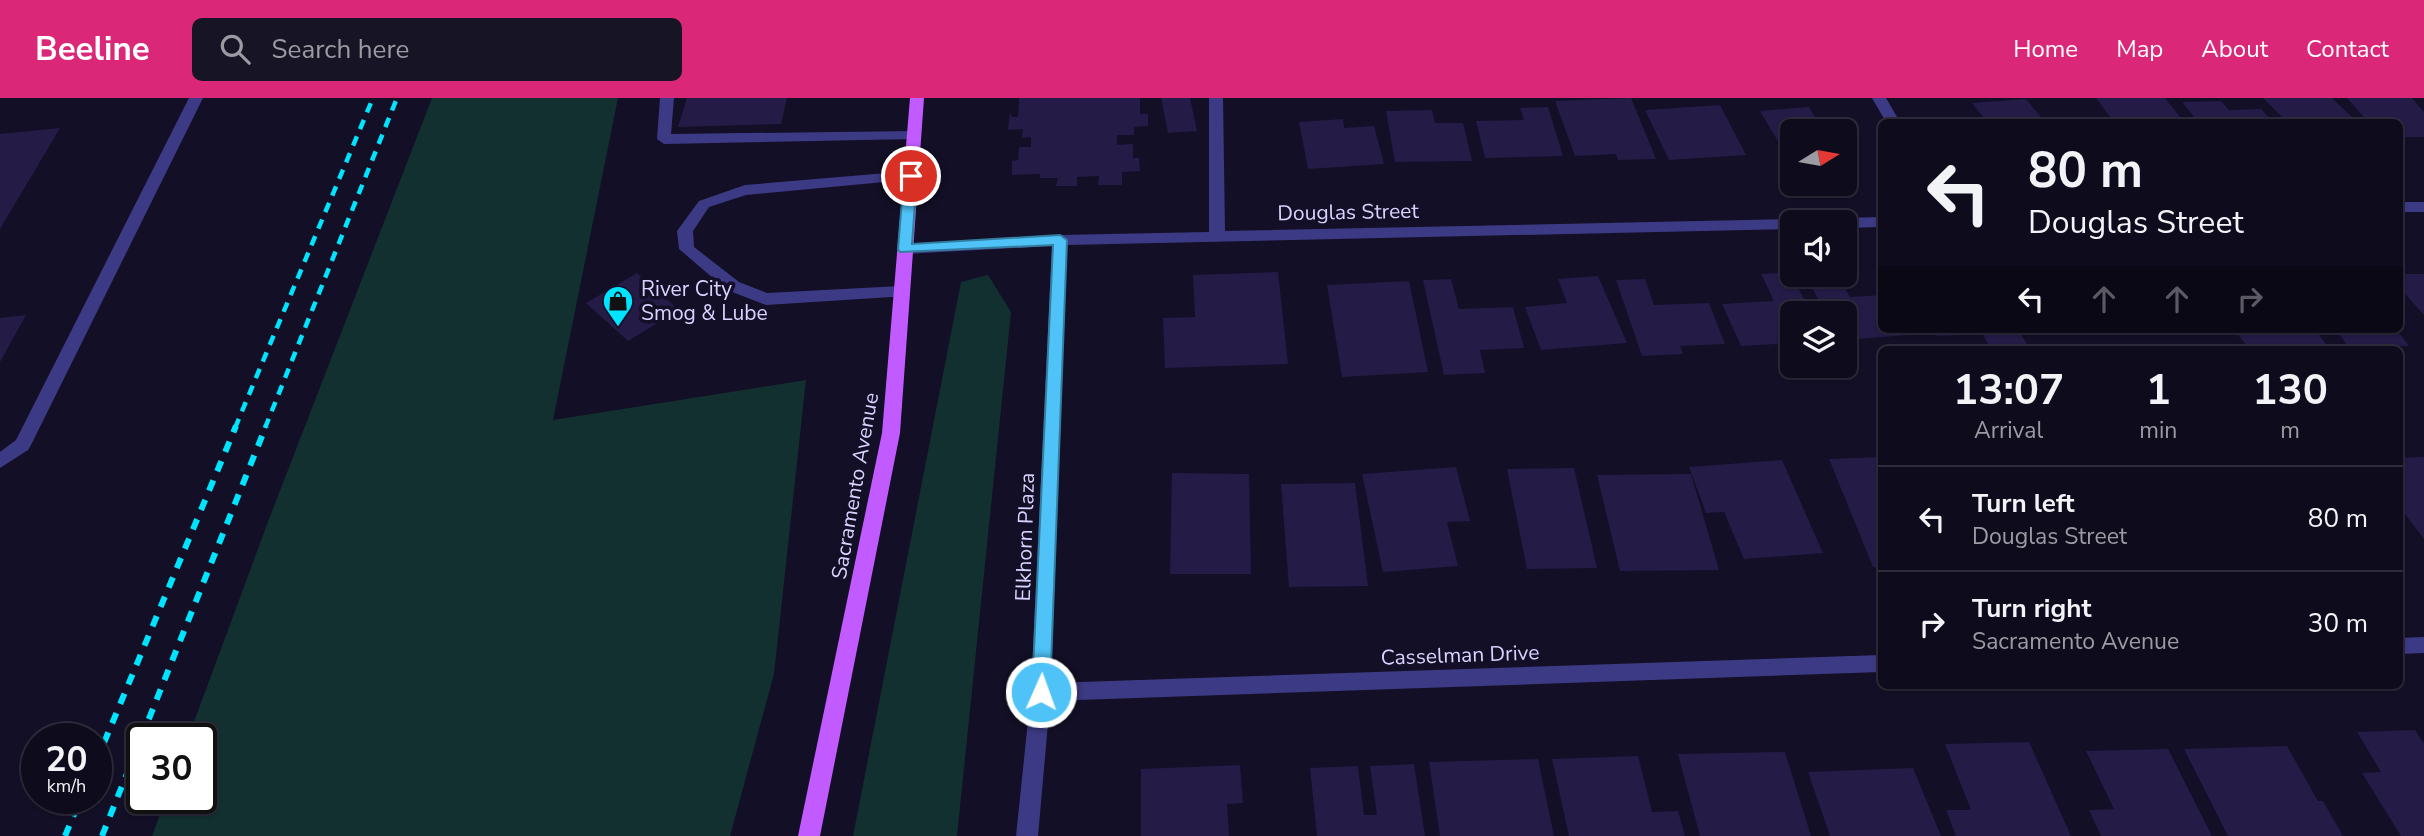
<!DOCTYPE html>
<html lang="en">
<head>
<meta charset="utf-8">
<style>
	body { margin:0; font-family:"Nunito Sans",sans-serif; background:#171425; color:#f1f3f6; height:100vh; display:flex; flex-direction:column; font-size:26px; white-space:nowrap }
	* { box-sizing:border-box; margin:0 }
	p { font-size:23px; color:#9b9ba3 }
	.icon { flex:none; width:38px; height:38px; fill:none; stroke:currentColor; stroke-width:2; stroke-linecap:round; stroke-linejoin:round }
	.map { position:relative; flex:1; overflow:hidden }
	.sheet { position:absolute; left:1878px; top:248px; width:525px; height:343px; display:flex; flex-direction:column; background:#0e0b1c; border-radius:10px; box-shadow:0 2px 5px #0004,0 0 0 2px #2e2b3b }
	.sheet>* { flex:none }
	.guide { position:absolute; left:1878px; top:21px; width:525px; height:214px; border-radius:10px; box-shadow:0 2px 5px #0004,0 0 0 2px #2e2b3b; background:#0e0b1c; color:#f1f3f6; overflow:hidden }
	.needle { width:46px; rotate:79deg }
	.tools { position:absolute; left:1780px; top:21px; display:grid; gap:14px }
	.tools a { display:grid; place-items:center; width:77px; height:77px; border-radius:10px; background:#0e0b1c; box-shadow:0 2px 5px #0004,0 0 0 2px #2e2b3b; font-size:35px }
	.speed { position:absolute; left:21px; top:625px; display:flex; gap:14px; font-size:35px; font-weight:700; text-align:center }
	.speed>* { display:grid; place-content:center; width:91px; height:91px; border-radius:50%; background:#0e0b1c; box-shadow:0 2px 5px #0004,0 0 0 2px #2e2b3b; line-height:1 }
	.speed small { font-size:18px; font-weight:400 }
	.speed .limit { border:4px solid #111; border-radius:10px; background:#fff; color:#111 }
	.pin { position:absolute; display:grid; place-items:center; width:60px; height:60px; color:#fff; margin:-30px; border:4px solid #fff; border-radius:50%; box-shadow:0 2px 7px #0007 }
	.me { position:absolute; width:77px; margin:-38px; rotate:2deg; stroke-linejoin:round; filter:drop-shadow(0 0 5px #0008) }
	.turn { display:flex; align-items:center; gap:24px; height:147px; padding:0 35px; font-size:32px }
	.turn .icon { width:91px; height:91px; stroke-width:2.5 }
	.turn b { display:block; font-size:49px; line-height:60px }
	.lanes { display:flex; align-items:center; height:66px; padding:0 35px; background:#0003; justify-content:center; gap:35px; direction:ltr }
	.lanes .off { opacity:.35 }
	.eta { display:flex; justify-content:space-evenly; align-items:center; height:119px; text-align:center }
	.eta b { font-size:42px; font-weight:700; line-height:49px }
	ul { padding:0; list-style:none }
	li { display:flex; align-items:center; gap:21px; height:105px; padding:0 35px; border-top:2px solid #2e2b3b }
	li div { flex:1 }
	li b { display:block; font-size:26px }
	li em { font-style:normal }
	header { display:flex; align-items:center; gap:42px; box-sizing:border-box; height:98px; padding:0 35px; background:#db2777; color:#fff }
	header strong { font-size:33px }
	nav { display:flex; gap:38px; margin-inline-start:auto; font-size:24px }
	.search { width:490px; height:63px; background:#171425; display:flex; align-items:center; gap:18px; box-sizing:border-box; padding:0 24px; border-radius:10px; color:#9b9ba3; font-size:26px }
	.map>svg:first-child { display:block }
	.green { fill:#12302f }
	.building { fill:#241b47 }
	.lines { fill:none; stroke-linecap:round; stroke-linejoin:round }
	.minor { fill:#3d3a85; fill-rule:evenodd }
	.major { fill:#c25bff; fill-rule:evenodd }
	.rail-far1 { stroke:#00e5ff; stroke-width:4.5; stroke-dasharray:10 8; stroke-linecap:butt }
	.rail { stroke:#00e5ff; stroke-width:6; stroke-dasharray:11 10; stroke-linecap:butt }
	.route { fill:#4fc3f7; stroke:#337fa1; stroke-width:2 }
	.labels { text-anchor:middle; dominant-baseline:central; stroke-width:7; stroke-linejoin:round; paint-order:stroke }
	.street-label { font-size:21px; fill:#d9d4ff; stroke:#130f26 }
	.poi-label { font-size:21px; fill:#d9d4ff; stroke:#130f26; text-anchor:start }
</style>
</head>
<body>
<header>
<strong>Beeline</strong>
<div class="search"><svg class="icon" aria-label="search" viewBox="0 0 24 24"><circle cx="10" cy="10" r="6"/><path d="M15 15l6 6"/></svg>Search here</div>
<nav><a>Home</a><a>Map</a><a>About</a><a>Contact</a></nav>
</header>
<div class="map">
<svg width="2424" height="738" viewBox="0 0 2424 738">
	<rect width="100%" height="100%" fill="#130f26"/>
	<!-- green -->
	<g class="green">
		<polygon points="432,0 618,0 553,322 806,282 774,576 730,738 152,738 166,700 201,700 201,640 188,640 269,421"/>
		<polygon points="988,177 1011,214 957,738 853,738 961,184"/>
	</g>
	<!-- building -->
	<g class="building">
		<polygon points="687,0 787,0 781,26 678,29"/>
		<polygon points="1019,0 1140,0 1140,16 1148,16 1148,28 1134,29 1134,37 1117,37 1117,47 1133,46 1133,60 1139,60 1140,73 1122,74 1122,87 1098,87 1099,78 1077,79 1077,88 1056,88 1058,80 1040,80 1040,76 1012,77 1012,63 1018,62 1019,49 1031,49 1031,39 1022,40 1023,31 1008,32 1010,14 1012,19 1018,19"/>
		<polygon points="1161,0 1190,0 1197,33 1168,35"/>
		<polygon points="1631,0 1656,61 1618,62 1616,56 1575,58 1555,3"/>
		<polygon points="2096,0 2165,0 2184,24 2114,24"/>
		<polygon points="2263,0 2332,0 2357,24 2287,24"/>
		<polygon points="2347,0 2412,0 2424,14 2424,39 2399,39 2399,24 2368,24"/>
		<polygon points="2026,1 2045,24 1987,24 1972,5"/>
		<polygon points="2221,3 2229,12 2261,11 2273,24 2198,24 2182,4"/>
		<polygon points="1720,7 1746,57 1669,62 1645,12"/>
		<polygon points="1548,9 1563,58 1485,60 1476,23 1524,22 1520,10"/>
		<polygon points="1809,9 1823,33 1792,33 1792,49 1782,50 1760,13"/>
		<polygon points="1432,12 1435,25 1463,25 1472,63 1395,64 1386,13"/>
		<polygon points="1343,21 1344,30 1374,28 1384,66 1308,71 1299,24"/>
		<polygon points="60,30 0,131 0,36"/>
		<polygon points="1278,174 1288,266 1165,270 1163,220 1195,219 1193,177"/>
		<polygon points="1790,174 1811,215 1792,215 1792,245 1741,248 1722,206 1774,203 1761,176"/>
		<polygon points="637,175 679,212 628,243 586,205"/>
		<polygon points="2399,176 2424,176 2424,217 2399,189"/>
		<polygon points="1805,177 1838,177 1850,199 1881,197 1881,231 1919,231 1922,236 1844,242 1844,215 1826,215"/>
		<polygon points="1598,178 1627,245 1541,252 1525,209 1567,205 1558,181"/>
		<polygon points="1451,181 1459,211 1513,209 1524,250 1480,252 1485,275 1444,277 1423,182"/>
		<polygon points="1645,181 1654,207 1709,205 1725,246 1680,248 1683,256 1642,258 1616,182"/>
		<polygon points="1409,183 1428,274 1342,279 1327,187"/>
		<polygon points="26,217 0,264 0,220"/>
		<polygon points="1933,231 2018,231 2029,250 1991,252 1983,236 1937,238"/>
		<polygon points="2144,231 2195,231 2195,233 2148,237"/>
		<polygon points="2234,231 2314,231 2331,252 2250,252"/>
		<polygon points="2336,231 2396,231 2409,248 2347,247"/>
		<polygon points="1881,359 1881,469 1873,469 1829,361"/>
		<polygon points="2424,359 2424,441 2399,408 2399,360"/>
		<polygon points="1782,362 1823,455 1744,461 1724,414 1706,415 1689,369"/>
		<polygon points="1456,369 1470,423 1447,424 1458,468 1383,474 1362,376"/>
		<polygon points="1574,370 1597,470 1527,471 1507,371"/>
		<polygon points="1172,375 1249,376 1251,476 1170,476"/>
		<polygon points="1691,376 1719,472 1620,473 1597,377"/>
		<polygon points="1355,385 1368,488 1289,489 1281,386"/>
		<polygon points="2415,632 2424,646 2424,738 2401,738 2362,675 2381,674 2357,634"/>
		<polygon points="2029,644 2071,738 1956,738 1946,712 1971,712 1945,646"/>
		<polygon points="2287,648 2318,703 2323,703 2343,738 2228,738 2184,651"/>
		<polygon points="2168,651 2212,738 2101,738 2089,712 2114,711 2086,653"/>
		<polygon points="1785,654 1811,738 1700,738 1678,656"/>
		<polygon points="1638,658 1652,714 1678,713 1685,738 1569,738 1552,661"/>
		<polygon points="1538,661 1554,738 1440,738 1429,664"/>
		<polygon points="1414,666 1425,738 1317,738 1310,670 1358,668 1364,717 1377,717 1370,668"/>
		<polygon points="1240,667 1243,705 1227,706 1229,738 1141,738 1141,671"/>
		<polygon points="1913,670 1941,738 1830,738 1808,674"/>
	</g>
	<g class="lines">
		<!-- minor -->
		<g class="minor">
			<polygon points="189,0 203,0 31,347 28,352 0,370 0,354 16,342"/>
			<polygon points="660,0 674,0 671,36 914,33 921,37 914,41 664,46 657,41"/>
			<polygon points="1209,0 1223,0 1225,133 1792,121 1798,124 1792,124 1792,131 1067,147 1051,585 1881,557 1881,574 1050,603 1038,738 1016,738 1031,594 1052,148 905,156 897,151 905,146 1060,137 1209,134"/>
			<polygon points="1872,0 1886,0 1900,24 1886,24"/>
			<polygon points="911,73 916,75 918,78 916,81 746,97 709,109 693,133 694,149 739,184 767,195 901,188 907,190 909,194 907,198 766,207 727,192 679,151 677,133 699,103 745,87"/>
			<rect x="2399" y="104" width="25" height="10"/>
			<polygon points="1881,119 1881,129 1844,130 1844,124 1837,124 1844,120"/>
			<polygon points="2424,539 2424,555 2399,556 2399,540"/>
		</g>
		<!-- major -->
		<polygon class="major" points="910,0 924,0 900,335 820,738 798,738 882,335"/>
		<!-- rail-far1 -->
		<g class="rail-far1">
			<polyline points="235,330 373,0"/>
			<polyline points="265,330 397,0"/>
		</g>
		<!-- rail -->
		<g class="rail">
			<polyline points="96,664 236,328"/>
			<polyline points="65,738 81,700"/>
			<polyline points="102,738 266,328"/>
		</g>
	</g>
	<!-- route -->
	<polygon class="route" points="911,73 917,78 912,146 1060,137 1067,142 1050,594 1048,599 1041,602 1035,599 1032,594 1053,147 900,154 898,151 904,78"/>
	<!-- icons -->
	<defs>
		<g id="shop-pin" transform="scale(1.575)"><path d="M0 17L-7.5 6A9.5 9.5 0 1 1 7.5 6Z" fill="#00e5ff" stroke="#130f26"/><path d="M-5-2.5h2.3a2.7 3.5 0 0 1 5.4 0H5L5.5 6h-11ZM-1.5-2.5h3a1.5 2.3 0 0 0-3 0Z" fill="#111"/></g>
	</defs>
	<g fill-rule="evenodd">
		<use href="#shop-pin" x="618" y="203"/>
	</g>
	<g class="labels">
		<!-- street labels -->
		<g class="street-label">
			<text transform="translate(1348 114) rotate(-1)">Douglas Street</text>
			<text transform="translate(855 388) rotate(-80)">Sacramento Avenue</text>
			<text transform="translate(1025 439) rotate(-88)">Elkhorn Plaza</text>
			<text transform="translate(1460 557) rotate(-2)">Casselman Drive</text>
		</g>
		<!-- poi labels -->
		<g class="poi-label">
			<text x="641" y="191">River City<tspan x="641" dy="24">Smog &amp; Lube</tspan></text>
		</g>
	</g>
</svg>
<div class="tools">
<a><svg class="needle" viewBox="-14 -14 28 28"><path d="M0-13l5 13h-10z" fill="#e53935"/><path d="M0 13l5-13h-10z" fill="#9b9ba3"/></svg></a>
<a><svg class="icon" aria-label="sound" viewBox="0 0 24 24"><path d="M4 9h4l5-4v14l-5-4H4zM17 9q2 3 0 6"/></svg></a>
<a><svg class="icon" aria-label="layers" viewBox="0 0 24 24"><path d="M12 4l9 5-9 5-9-5zM3 14l9 5 9-5"/></svg></a>
</div>
<div class="speed"><div>20<small>km/h</small></div><div class="limit">30</div></div>
<div class="pin" style="left:911px;top:78px;background:#d93025"><svg class="icon" aria-label="arrive" viewBox="0 0 24 24"><path d="M6 21V4h12l-3 4 3 4H6"/></svg></div>
<svg class="me" style="left:1041px;top:594px" viewBox="-20 -20 40 40"><circle r="17" fill="#4fc3f7" stroke="#fff" stroke-width="3"/><path d="M0-11L8 9 0 5-8 9z" fill="#fff"/></svg>
<div class="guide">
<div class="turn"><svg class="icon" aria-label="left" viewBox="0 0 24 24"><path d="M17 20v-9H6M10 6l-5 5 5 5"/></svg><div><b>80 m</b>Douglas Street</div></div>
<div class="lanes"><svg class="icon" aria-label="left" viewBox="0 0 24 24"><path d="M17 20v-9H6M10 6l-5 5 5 5"/></svg><svg class="icon off" aria-label="ahead" viewBox="0 0 24 24"><path d="M12 20V5M6 11l6-6 6 6"/></svg><svg class="icon off" aria-label="ahead" viewBox="0 0 24 24"><path d="M12 20V5M6 11l6-6 6 6"/></svg><svg class="icon off" aria-label="right" viewBox="0 0 24 24"><path d="M7 20v-9h11M14 6l5 5-5 5"/></svg></div>
</div>
<section class="sheet">
<div class="eta">
<div><b>13:07</b><p>Arrival</p></div>
<div><b>1</b><p>min</p></div>
<div><b>130</b><p>m</p></div>
</div>
<ul>
<li><svg class="icon" aria-label="left" viewBox="0 0 24 24"><path d="M17 20v-9H6M10 6l-5 5 5 5"/></svg><div><b>Turn left</b><p>Douglas Street</p></div><em>80 m</em></li>
<li><svg class="icon" aria-label="right" viewBox="0 0 24 24"><path d="M7 20v-9h11M14 6l5 5-5 5"/></svg><div><b>Turn right</b><p>Sacramento Avenue</p></div><em>30 m</em></li>
</ul>
</section>
</div>
</body>
</html>
